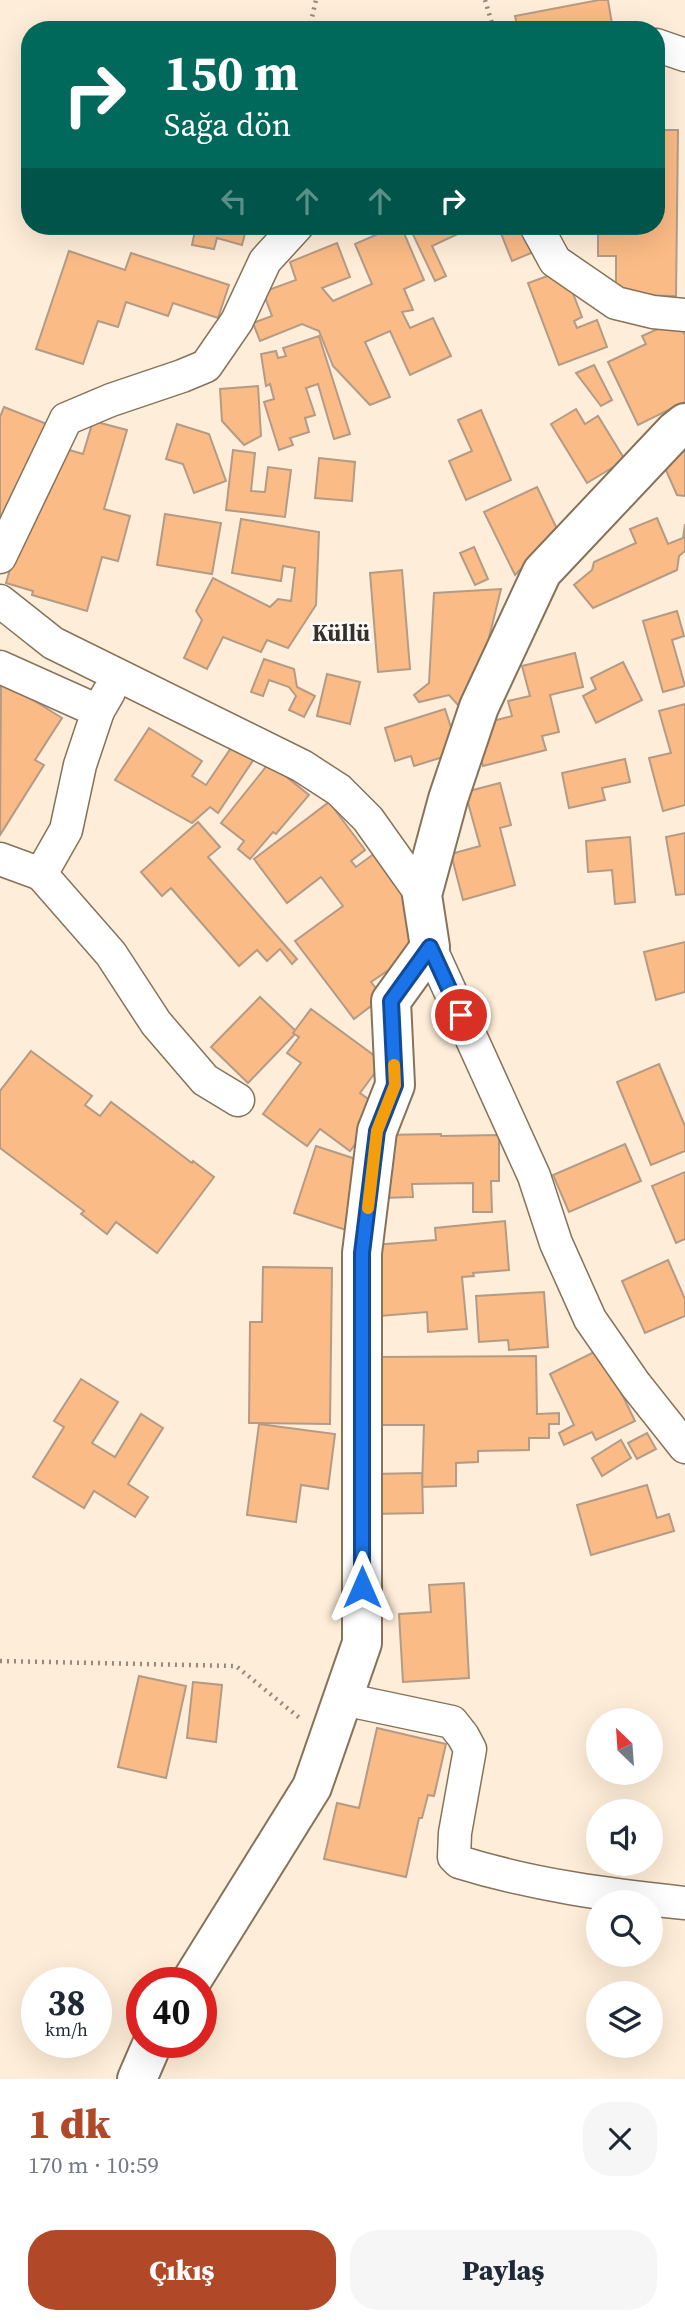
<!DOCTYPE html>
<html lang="tr">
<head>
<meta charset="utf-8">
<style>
	body { margin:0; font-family:"Source Serif 4",serif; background:#f6f6f7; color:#1f2937; height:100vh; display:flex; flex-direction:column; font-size:26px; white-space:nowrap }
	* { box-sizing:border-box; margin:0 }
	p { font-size:23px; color:#747a83 }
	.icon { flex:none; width:38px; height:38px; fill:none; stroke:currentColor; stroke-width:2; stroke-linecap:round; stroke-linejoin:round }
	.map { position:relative; height:2079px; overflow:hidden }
	.side { display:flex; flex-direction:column; background:#fff; flex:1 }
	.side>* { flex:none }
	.guide { position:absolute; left:21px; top:21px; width:644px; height:214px; border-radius:28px; box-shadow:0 7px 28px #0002; background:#00695c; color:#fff; overflow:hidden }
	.needle { width:46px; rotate:335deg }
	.tools { position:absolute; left:586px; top:1708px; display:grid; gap:14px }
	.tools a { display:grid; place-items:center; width:77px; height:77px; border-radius:50%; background:#fff; box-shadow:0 7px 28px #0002; font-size:35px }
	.speed { position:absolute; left:21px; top:1967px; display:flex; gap:14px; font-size:35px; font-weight:700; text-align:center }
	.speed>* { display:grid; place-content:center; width:91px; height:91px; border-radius:50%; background:#fff; box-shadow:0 7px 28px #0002; line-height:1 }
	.speed small { font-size:18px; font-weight:400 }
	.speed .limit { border:10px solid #d22; background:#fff; color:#111 }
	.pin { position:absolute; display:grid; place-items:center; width:60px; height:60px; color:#fff; margin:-30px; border:4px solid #fff; border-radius:50%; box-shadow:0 2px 7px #0007 }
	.me { position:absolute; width:77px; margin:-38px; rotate:0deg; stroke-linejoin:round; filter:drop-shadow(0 0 5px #0008) }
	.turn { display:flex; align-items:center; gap:24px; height:147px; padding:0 28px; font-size:32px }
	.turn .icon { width:91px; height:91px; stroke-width:2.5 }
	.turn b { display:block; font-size:49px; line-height:60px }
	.lanes { display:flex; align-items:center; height:66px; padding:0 28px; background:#0003; justify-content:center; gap:35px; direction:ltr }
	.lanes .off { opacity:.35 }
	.round { display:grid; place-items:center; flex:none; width:74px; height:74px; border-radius:28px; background:#f6f6f7 }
	.summary { display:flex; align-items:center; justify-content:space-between; height:119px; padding:0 28px }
	h1 { font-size:42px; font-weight:800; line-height:52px; color:#b14928 }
	.cta { display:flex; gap:14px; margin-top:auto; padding:14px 28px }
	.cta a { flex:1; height:80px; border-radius:28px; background:#b14928; color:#fff; font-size:28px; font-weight:800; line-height:80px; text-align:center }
	.cta a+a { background:#f6f6f7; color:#1f2937 }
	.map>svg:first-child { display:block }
	.building { fill:#fabb86; stroke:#b49b86; stroke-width:2 }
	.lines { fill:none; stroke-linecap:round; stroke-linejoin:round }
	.street-casing { stroke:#85735b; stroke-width:35 }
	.secondary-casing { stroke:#85735b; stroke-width:42 }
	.path { stroke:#95897a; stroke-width:4.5; stroke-dasharray:2 5; stroke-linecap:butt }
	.street { stroke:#fff; stroke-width:32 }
	.secondary { stroke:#fff; stroke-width:38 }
	.route-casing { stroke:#114b97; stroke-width:18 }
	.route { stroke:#1a73e8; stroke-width:12 }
	.slow { stroke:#f59e0b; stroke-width:12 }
	.labels { text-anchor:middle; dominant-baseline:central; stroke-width:5; stroke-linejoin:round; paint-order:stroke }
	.quarter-label { font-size:23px; font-weight:bold; fill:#383026; stroke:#fdfdfd }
</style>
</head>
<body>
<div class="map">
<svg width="685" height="2079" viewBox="0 0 685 2079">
	<rect width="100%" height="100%" fill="#feedd8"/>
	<!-- building -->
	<g class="building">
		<polygon points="599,0 608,0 613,30 518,30 515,16"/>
		<polygon points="656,130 678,130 676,296 616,295 616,256 598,256 598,226 656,226"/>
		<polygon points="196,226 247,226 242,245 217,238 214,249 192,245"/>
		<polygon points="396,226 401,226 424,280 404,289 413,310 402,312 410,328 433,318 451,356 410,375 390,331 365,342 390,397 370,405 333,366 319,331 302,324 260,341 253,323 272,316 263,292 296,280 290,262 337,243 350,277 322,288 333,301 372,284 355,244"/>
		<polygon points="409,226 459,226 462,232 432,246 446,276 435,281"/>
		<polygon points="498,226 526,226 536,251 512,261"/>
		<polygon points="69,251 125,270 131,253 229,285 218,318 173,303 168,316 126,302 118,327 98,321 83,364 36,349"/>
		<polygon points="564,270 582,317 574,321 577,328 597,320 607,347 559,365 528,283"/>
		<polygon points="678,320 685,335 685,402 638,425 608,362 646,344 642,336"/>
		<polygon points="319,336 350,434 334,439 318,384 306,388 315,415 305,418 309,432 290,438 293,445 279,450 264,402 274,399 270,384 266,386 261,354 276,351 278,358 286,356 283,348"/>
		<polygon points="594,365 612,400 601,406 576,373"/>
		<polygon points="258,386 261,436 244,445 222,421 220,389"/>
		<polygon points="4,407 47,424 0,523 0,417"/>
		<polygon points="576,409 585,424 598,416 625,460 587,483 551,424"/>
		<polygon points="481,410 511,480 466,500 449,461 472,451 458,420"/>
		<polygon points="93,421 127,430 104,509 130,516 118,561 102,557 87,611 32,595 33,591 6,583 31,496 59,447 83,454"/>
		<polygon points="177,424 209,434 226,481 194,493 183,464 166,459"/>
		<polygon points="685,438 685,496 677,495 657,450"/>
		<polygon points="233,450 255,453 251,491 265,492 268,467 291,470 285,517 226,510"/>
		<polygon points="319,458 355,462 352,501 315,498"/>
		<polygon points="537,487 558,531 515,575 484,512"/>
		<polygon points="165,514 221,523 212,574 157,565"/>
		<polygon points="657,518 668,544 683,538 685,524 685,551 679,556 677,570 593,608 574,585 592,570 594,562 636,543 630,529"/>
		<polygon points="241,519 319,532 316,605 288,648 267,640 261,652 223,637 207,669 184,658 202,620 196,611 213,578 270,607 278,599 291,601 295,568 283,566 281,581 232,573"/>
		<polygon points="474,547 488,579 475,585 460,553"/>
		<polygon points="402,570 410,669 378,672 370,573"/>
		<polygon points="501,589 481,670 473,673 467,698 459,706 449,695 419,702 414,695 429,683 434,593"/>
		<polygon points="677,611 684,636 672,640 685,686 663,692 643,621"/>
		<polygon points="575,653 583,687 550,695 559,732 542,736 546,750 483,766 473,726 512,716 508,701 530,696 522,666"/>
		<polygon points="264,659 294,669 297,687 315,696 304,717 289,710 296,696 289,687 269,680 263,696 251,692"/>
		<polygon points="623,662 642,700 596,723 583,696 596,689 591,678"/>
		<polygon points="327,674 360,682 350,724 317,716"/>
		<polygon points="1,680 62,718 35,760 44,765 0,835"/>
		<polygon points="685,704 685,805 663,811 649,758 671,753 659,711"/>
		<polygon points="445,709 459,752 414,766 411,756 395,761 385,728"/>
		<polygon points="149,728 202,761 192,776 206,785 233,745 254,759 218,813 210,807 192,823 115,780"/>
		<polygon points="625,759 630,782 602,788 605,800 569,808 562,773"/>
		<polygon points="269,763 309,795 276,834 273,832 250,859 238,849 244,841 221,823"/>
		<polygon points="500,783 511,825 500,828 515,885 463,900 451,854 480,846 465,792"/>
		<polygon points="329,802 365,850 351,861 356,867 375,853 421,910 427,944 371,982 383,997 354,1019 295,941 343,906 321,877 287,903 254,859"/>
		<polygon points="198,822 220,847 208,857 297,959 292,964 280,949 267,961 257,950 239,966 171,888 162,896 141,872"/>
		<polygon points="685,833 685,894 676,895 666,837"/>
		<polygon points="630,837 635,902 615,904 612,870 588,872 586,841"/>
		<polygon points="685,942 685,992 656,1000 644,952"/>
		<polygon points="260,997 297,1032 248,1083 211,1047"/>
		<polygon points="311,1009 383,1062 360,1093 382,1109 350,1151 320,1129 307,1146 263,1114 301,1063 287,1053 299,1037 293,1033"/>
		<polygon points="31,1051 92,1096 85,1105 100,1116 111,1102 192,1163 193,1161 214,1177 157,1253 116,1222 107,1234 81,1214 84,1211 0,1148 0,1091"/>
		<polygon points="659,1064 685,1126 685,1151 651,1165 617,1082"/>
		<polygon points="441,1134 441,1136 499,1135 499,1181 491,1181 492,1212 473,1212 473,1183 412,1184 413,1197 381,1198 381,1135"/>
		<polygon points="625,1144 641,1181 569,1212 553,1175"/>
		<polygon points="316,1146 371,1164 349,1231 294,1213"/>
		<polygon points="685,1172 685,1239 676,1243 652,1186"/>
		<polygon points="505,1221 509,1270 473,1273 474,1276 462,1277 467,1329 428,1332 427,1312 380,1316 374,1245 436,1240 435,1228"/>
		<polygon points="668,1260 685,1299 685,1316 645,1333 622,1281"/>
		<polygon points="263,1267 332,1268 330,1424 249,1423 250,1322 262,1322"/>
		<polygon points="544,1292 548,1347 509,1350 508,1340 479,1342 476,1296"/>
		<polygon points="600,1349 635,1421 596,1440 592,1432 564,1445 559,1433 574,1425 550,1374"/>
		<polygon points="536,1356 537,1414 559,1413 559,1424 549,1424 549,1438 529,1438 529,1450 478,1451 478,1462 456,1463 456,1486 422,1487 424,1425 378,1425 377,1357"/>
		<polygon points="81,1379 118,1402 92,1443 115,1457 141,1414 163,1428 128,1484 148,1497 135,1517 94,1491 84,1508 33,1477 64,1427 54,1421"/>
		<polygon points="259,1424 335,1434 328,1489 301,1485 296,1522 247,1515"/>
		<polygon points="647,1433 656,1449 637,1459 628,1443"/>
		<polygon points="621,1440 631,1458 602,1476 592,1458"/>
		<polygon points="422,1473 423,1513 373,1514 372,1474"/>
		<polygon points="647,1485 657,1518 669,1514 674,1531 591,1555 577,1505"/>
		<polygon points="464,1583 469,1678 403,1682 399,1614 431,1612 429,1585"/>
		<polygon points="139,1676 186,1686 166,1778 118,1767"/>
		<polygon points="193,1682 222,1685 216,1742 187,1738"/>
		<polygon points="377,1728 446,1744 434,1796 428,1795 422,1818 419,1818 406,1877 324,1859 337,1803 359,1808"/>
	</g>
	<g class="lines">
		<!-- street casing -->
		<g class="street-casing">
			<g id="street">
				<polyline points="656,45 685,55"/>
				<polyline points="536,226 555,261 616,303 653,312 685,315"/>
				<polyline points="0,557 66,419 111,400 182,376 206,366 237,321 265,261 297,226"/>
				<polyline points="0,601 53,643 302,766 339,790 368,819 422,895"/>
				<polyline points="0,667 98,711 109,692"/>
				<polyline points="98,711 80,765 66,830 41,874 111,954 156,1023 205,1080 238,1100"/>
				<polyline points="0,859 41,874"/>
				<polyline points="430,947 534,1176 556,1243 590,1319 635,1384 685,1447"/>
				<path d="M343,1699l109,23 11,14 7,13 -15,84 -1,24 5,5c74,23 149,33 226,41"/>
			</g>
		</g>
		<!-- secondary casing -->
		<g class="secondary-casing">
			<g id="secondary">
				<polyline points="190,1983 312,1787 362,1643 362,1253 377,1131 395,1085 391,1001 430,947 422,895 448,799 479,707 542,572 675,431 685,423"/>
				<polyline points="137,2079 153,2042"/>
			</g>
		</g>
		<!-- path -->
		<g class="path">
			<polyline points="485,0 494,30"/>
			<polyline points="309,30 316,0"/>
			<polyline points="0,1661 236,1666 302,1720"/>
		</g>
		<!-- street -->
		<use href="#street" class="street"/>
		<!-- secondary -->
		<use href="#secondary" class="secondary"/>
	</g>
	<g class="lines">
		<!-- route casing -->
		<g class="route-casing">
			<polyline id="route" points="362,1587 362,1253 377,1131 395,1085 391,1001 430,947 461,1015"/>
		</g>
		<!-- route -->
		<use href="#route" class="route"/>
		<!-- slow -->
		<polyline class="slow" points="368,1208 377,1131 395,1085 394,1065"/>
	</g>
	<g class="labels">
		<!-- quarter labels -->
		<g class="quarter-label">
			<text x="341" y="633">Küllü</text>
		</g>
	</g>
</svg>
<div class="tools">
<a><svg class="needle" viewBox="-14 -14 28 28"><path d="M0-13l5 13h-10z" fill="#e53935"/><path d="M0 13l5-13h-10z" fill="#747a83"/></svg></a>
<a><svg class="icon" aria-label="sound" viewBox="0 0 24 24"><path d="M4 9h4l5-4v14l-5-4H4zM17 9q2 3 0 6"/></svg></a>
<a><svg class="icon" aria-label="search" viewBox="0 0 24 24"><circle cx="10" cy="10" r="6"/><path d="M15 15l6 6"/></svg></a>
<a><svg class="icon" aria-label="layers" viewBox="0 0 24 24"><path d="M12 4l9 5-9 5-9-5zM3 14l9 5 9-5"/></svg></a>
</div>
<div class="speed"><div>38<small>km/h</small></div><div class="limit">40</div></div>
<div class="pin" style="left:461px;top:1015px;background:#d93025"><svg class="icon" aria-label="arrive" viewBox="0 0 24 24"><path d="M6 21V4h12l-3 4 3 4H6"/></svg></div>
<svg class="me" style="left:362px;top:1587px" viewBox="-20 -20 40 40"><path d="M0-17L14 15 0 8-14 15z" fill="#1a73e8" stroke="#fff" stroke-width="4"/></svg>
<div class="guide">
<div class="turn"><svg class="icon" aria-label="right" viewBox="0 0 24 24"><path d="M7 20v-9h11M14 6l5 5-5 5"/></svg><div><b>150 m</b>Sağa dön</div></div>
<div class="lanes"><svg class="icon off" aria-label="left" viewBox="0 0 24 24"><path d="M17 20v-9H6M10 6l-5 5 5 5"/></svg><svg class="icon off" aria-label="ahead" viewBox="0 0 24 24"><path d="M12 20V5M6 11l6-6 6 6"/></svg><svg class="icon off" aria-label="ahead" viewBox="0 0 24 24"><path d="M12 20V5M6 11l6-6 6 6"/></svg><svg class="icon" aria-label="right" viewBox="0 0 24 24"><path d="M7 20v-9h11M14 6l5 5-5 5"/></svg></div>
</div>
</div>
<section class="side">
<div class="summary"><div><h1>1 dk</h1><p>170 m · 10:59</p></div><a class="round"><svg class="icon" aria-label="close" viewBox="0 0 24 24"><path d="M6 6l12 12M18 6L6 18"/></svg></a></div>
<div class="cta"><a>Çıkış</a><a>Paylaş</a></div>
</section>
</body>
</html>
